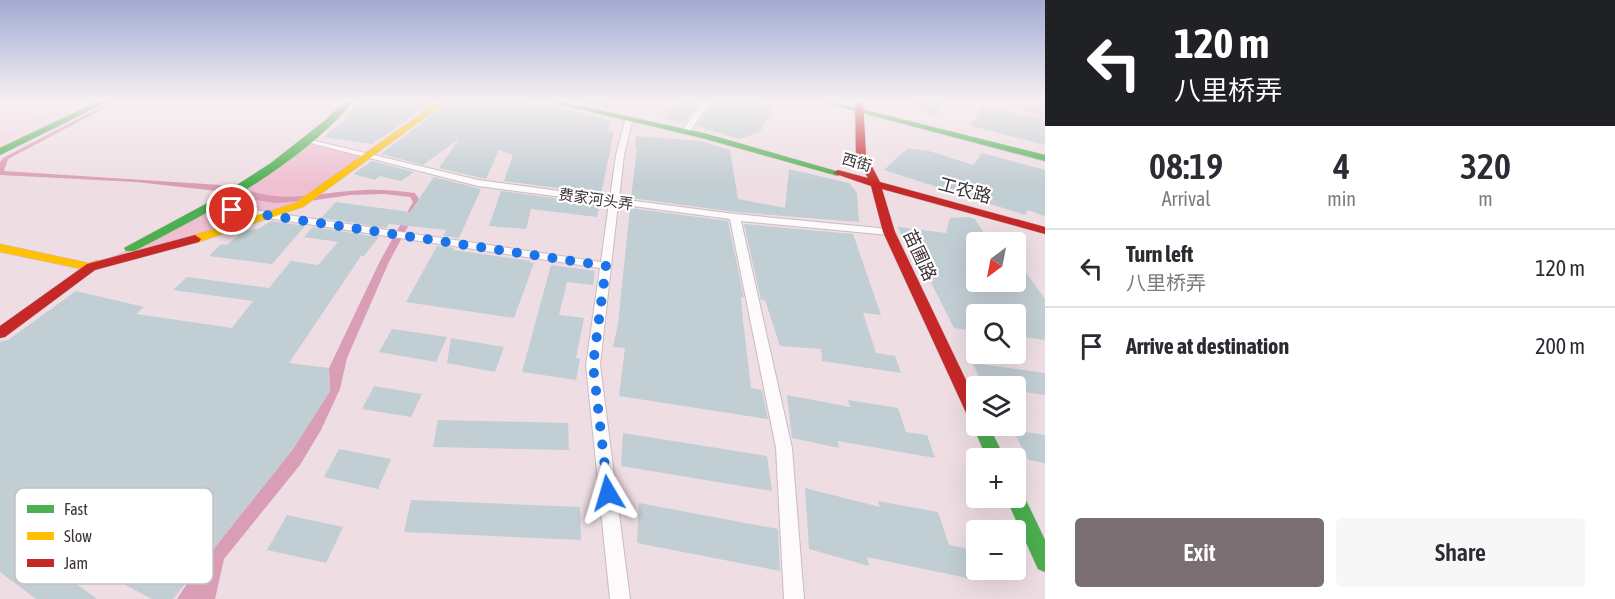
<!DOCTYPE html>
<html lang="en">
<head>
<meta charset="utf-8">
<style>
	body { margin:0; font-family:"Asap Condensed","Noto Sans SC",sans-serif; background:#f7f7f7; color:#2b2b33; height:100vh; display:flex; flex-direction:column; font-size:22px; white-space:nowrap }
	* { box-sizing:border-box; margin:0 }
	p { font-size:20px; color:#7c7c81 }
	.icon { flex:none; width:33px; height:33px; fill:none; stroke:currentColor; stroke-width:2; stroke-linecap:round; stroke-linejoin:round }
	.map { position:relative; flex:1; overflow:hidden }
	.sheet { display:flex; flex-direction:column; background:#fff; width:570px }
	.sheet>* { flex:none }
	.top-card { background:#202124; color:#fff; overflow:hidden }
	.needle { width:39px; rotate:212deg }
	.controls { position:absolute; left:966px; top:232px; display:grid; gap:12px }
	.controls a { display:grid; place-items:center; width:60px; height:60px; border-radius:6px; background:#fff; box-shadow:0 6px 24px #0002; font-size:30px }
	.pin { position:absolute; display:grid; place-items:center; width:51px; height:51px; color:#fff; margin:-26px; border:3px solid #fff; border-radius:50%; box-shadow:0 2px 6px #0007 }
	.me { position:absolute; width:66px; margin:-33px; rotate:353deg; stroke-linejoin:round; filter:drop-shadow(0 0 4px #0008) }
	.turn { display:flex; align-items:center; gap:21px; height:126px; padding:0 30px; font-size:27px }
	.turn .icon { width:78px; height:78px; stroke-width:2.5 }
	.turn b { display:block; font-size:42px; line-height:51px }
	.eta { display:flex; justify-content:space-evenly; align-items:center; height:102px; text-align:center }
	.eta b { font-size:36px; font-weight:600; line-height:42px }
	.action { display:flex; gap:12px; margin-top:auto; padding:12px 30px }
	.action a { flex:1; height:69px; border-radius:6px; background:#7a6e72; color:#fff; font-size:24px; font-weight:600; line-height:69px; text-align:center }
	.action a+a { background:#f7f7f7; color:#2b2b33 }
	ul { padding:0; list-style:none }
	li { display:flex; align-items:center; gap:18px; height:78px; padding:0 30px; border-top:2px solid #e1e1e2 }
	li div { flex:1 }
	li b { display:block; font-size:22px }
	li em { font-style:normal }
	main { display:flex; flex:1; min-height:0 }
	.map>svg:first-child { display:block }
	.built { fill:#f0d4de }
	.green { fill:#efc0d1 }
	.water { fill:#d99eb5 }
	.building { fill:#c1ced3 }
	.lines { fill:none; stroke-linecap:round; stroke-linejoin:round }
	.street-casing { stroke:#c9bcc0; stroke-width:2 }
	.fast-casing { stroke:#c9bcc0; stroke-width:1 }
	.slow-casing { stroke:#c9bcc0; stroke-width:1 }
	.jam-casing { stroke:#c9bcc0; stroke-width:1 }
	.street { fill:#fcfafb; fill-rule:evenodd }
	.fast { fill:#4caf50; fill-rule:evenodd }
	.slow { fill:#ffc107; fill-rule:evenodd }
	.jam { fill:#c62828; fill-rule:evenodd }
	.route { stroke:#1a73e8; stroke-width:10; stroke-dasharray:0 18 }
	.labels { text-anchor:middle; dominant-baseline:central; stroke-width:4.5; stroke-linejoin:round; paint-order:stroke }
	.far-street-label { font-size:15px; fill:#3c3135; stroke:#fff }
	.street-label { font-size:18px; fill:#3c3135; stroke:#fff }
	.key { fill:#fff; stroke:#c4c1c2; stroke-width:1.5 }
	.key-label { font-size:16px; fill:#3c3135 }
</style>
</head>
<body>
<main>
<div class="map">
<svg width="1045" height="599" viewBox="0 0 1045 599">
	<rect width="100%" height="100%" fill="#eedee3"/>
	<!-- built -->
	<polygon class="built" points="0,110 54,117 0,145"/>
	<!-- green -->
	<g class="green">
		<polygon points="975,101 1045,101 1045,116"/>
		<polygon points="307,141 370,155 299,205 91,267 214,207"/>
	</g>
	<!-- water -->
	<path class="water" d="M112,101h6l-110,58 -4,12 232,15c47,20 81,6 128,4 17,-1 34,1 51,3l6,9 -32,60 -42,96 -7,31 -19,41 -21,35 -76,94 -9,40h-38l15,-23 101,-127 37,-58 -1,-23 51,-107 33,-59 -3,-5 -26,-3 -33,1 -35,5 -40,3 -28,-4 -22,-7 -90,-10 -136,-7v-13l3,-4z"/>
	<!-- building -->
	<g class="building">
		<polygon points="359,101 435,101 372,144 324,137 344,120"/>
		<polygon points="451,101 511,101 543,106 543,103 610,120 608,131 614,132 601,194 504,181 513,155 499,150 486,179 439,168 460,138 423,165 381,154"/>
		<polygon points="571,101 612,101 611,110"/>
		<polygon points="678,101 701,101 685,123 662,118"/>
		<polygon points="712,101 745,101 775,106 760,132 740,139 696,126"/>
		<polygon points="903,101 946,101 935,117"/>
		<polygon points="983,106 1045,119 1045,145 971,126"/>
		<polygon points="636,136 700,141 730,150 738,199 785,208 789,169 849,183 857,193 859,222 735,212 631,198 637,148 635,148"/>
		<polygon points="908,148 929,151 973,165 982,153 1045,170 1045,216 1028,210 1025,215 884,170"/>
		<polygon points="372,161 414,172 401,181 380,176 375,180 353,174"/>
		<polygon points="434,177 481,189 459,238 443,236 446,230 389,224 386,228 321,218 336,202 410,212"/>
		<polygon points="501,191 599,204 600,205 597,217 531,209 526,229 489,226"/>
		<polygon points="630,208 728,221 744,298 741,297 743,320 751,388 762,390 768,419 619,396 625,348 613,347 618,324"/>
		<polygon points="968,217 975,219 990,243 976,243 976,282 1016,282 1016,259 1045,299 1045,340 1016,336 1016,315 976,315 976,331 954,328 912,245 905,244 898,227 946,233 950,218"/>
		<polygon points="271,221 305,226 272,264 209,256 221,244 227,245 245,230 258,229"/>
		<polygon points="744,224 853,234 881,315 863,313 876,353 895,356 901,373 822,361 821,349 780,346 765,300 761,300"/>
		<polygon points="313,227 379,237 364,256 361,256 289,363 329,368 330,391 293,449 173,599 152,599 28,534 21,544 97,599 36,599 0,572 0,342 8,340 76,291 144,307 136,314 232,328 253,301 173,290 187,277 269,288 291,261 318,265 338,242 304,237"/>
		<polygon points="437,246 454,248 453,250 531,261 530,263 534,263 514,318 406,302"/>
		<polygon points="551,265 595,271 593,285 567,282 559,315 584,318 576,358 580,359 576,380 522,372"/>
		<polygon points="392,329 447,337 436,362 379,352"/>
		<polygon points="451,338 504,347 495,372 447,363"/>
		<polygon points="972,363 1045,373 1045,395 1016,391 1016,387 985,387"/>
		<polygon points="374,386 422,394 411,417 362,409"/>
		<polygon points="787,395 850,407 848,400 898,408 906,432 927,435 935,458 838,441 839,448 792,438"/>
		<polygon points="438,420 568,423 569,450 433,447"/>
		<polygon points="1013,430 1045,435 1045,463 1028,460"/>
		<polygon points="623,433 767,456 772,491 621,466"/>
		<polygon points="339,449 391,459 378,489 324,477"/>
		<polygon points="805,488 880,507 878,501 938,512 949,545 974,550 976,580 867,557 869,566 809,549"/>
		<polygon points="411,500 580,507 581,540 404,532"/>
		<polygon points="639,503 778,529 780,571 637,543"/>
		<polygon points="287,515 343,527 326,563 267,550"/>
	</g>
	<g class="lines">
		<!-- street casing -->
		<g class="street-casing">
			<g id="street">
				<polygon points="703,101 710,101 689,133 683,133 682,131"/>
				<polygon points="626,116 633,118 624,155 619,199 735,214 889,229 894,232 889,235 741,221 792,448 804,599 784,599 776,448 730,219 618,204 600,365 630,599 610,599 586,365 600,268 214,210 209,207 214,204 601,262 609,203 478,186 303,141 307,139 478,180 610,198 616,155"/>
			</g>
		</g>
		<!-- fast casing -->
		<g class="fast-casing">
			<g id="fast">
				<polygon points="99,101 109,101 0,155 0,148"/>
				<path d="M346,101h8c-58,67 -142,110 -220,150h-8l-2,-3 91,-49 56,-36 52,-41z"/>
				<polygon points="545,101 558,101 707,134 843,173 838,176 702,138"/>
				<polygon points="817,101 829,101 1045,155 1045,161"/>
				<polygon points="975,421 976,426 989,426 1005,459 987,459 973,426"/>
				<polygon points="1016,490 1022,492 1045,540 1045,572 1038,569 1006,498 1016,498"/>
			</g>
		</g>
		<!-- slow casing -->
		<g class="slow-casing">
			<g id="slow">
				<polygon points="439,101 448,101 303,207 199,242 195,243 189,239 191,236 295,203"/>
				<polygon points="0,244 89,263 97,260 103,264 91,271 0,252"/>
			</g>
		</g>
		<!-- jam casing -->
		<g class="jam-casing">
			<g id="jam">
				<polygon points="855,101 863,101 866,155 880,182 1045,227 1045,234 882,189 895,232 976,401 976,424 970,422 968,417 883,232 871,186 833,173 838,170 868,178 856,155"/>
				<polygon points="195,235 201,239 199,242 95,270 5,337 0,338 0,326 87,264"/>
			</g>
		</g>
		<!-- street -->
		<use href="#street" class="street"/>
		<!-- fast -->
		<use href="#fast" class="fast"/>
		<!-- slow -->
		<use href="#slow" class="slow"/>
		<!-- jam -->
		<use href="#jam" class="jam"/>
	</g>
	<!-- sky -->
	<linearGradient id="sky" x2="0" y2="1"><stop stop-color="#a2abd4"/><stop offset="0.55" stop-color="#f7f0f2"/><stop offset="1" stop-color="#f7f0f2" stop-opacity="0"/></linearGradient>
	<rect width="1045" height="184" fill="url(#sky)"/>
	<g class="lines">
		<!-- route -->
		<polyline class="route" points="232,210 606,266 593,365 608,493"/>
	</g>
	<g class="labels">
		<!-- far-street labels -->
		<g class="far-street-label">
			<text transform="translate(857 162) rotate(16)">西街</text>
			<text transform="translate(596 199) rotate(8)">费家河头弄</text>
		</g>
		<!-- street labels -->
		<g class="street-label">
			<text transform="translate(965 190) rotate(15)">工农路</text>
			<text transform="translate(920 255) rotate(65)">苗圃路</text>
		</g>
	</g>
	<!-- legend -->
	<rect x="15" y="488" width="198" height="96" rx="9" class="key"/>
	<rect x="27" y="505" width="27" height="8" fill="#4caf50"/>
	<rect x="27" y="532" width="27" height="8" fill="#ffc107"/>
	<rect x="27" y="559" width="27" height="8" fill="#c62828"/>
	<g class="key-label">
		<text x="64" y="515">Fast</text>
		<text x="64" y="542">Slow</text>
		<text x="64" y="569">Jam</text>
	</g>
</svg>
<div class="controls">
<a><svg class="needle" viewBox="-14 -14 28 28"><path d="M0-13l5 13h-10z" fill="#e53935"/><path d="M0 13l5-13h-10z" fill="#7c7c81"/></svg></a>
<a><svg class="icon" aria-label="search" viewBox="0 0 24 24"><circle cx="10" cy="10" r="6"/><path d="M15 15l6 6"/></svg></a>
<a><svg class="icon" aria-label="layers" viewBox="0 0 24 24"><path d="M12 4l9 5-9 5-9-5zM3 14l9 5 9-5"/></svg></a>
<a>+</a>
<a>−</a>
</div>
<div class="pin" style="left:232px;top:210px;background:#d93025"><svg class="icon" aria-label="arrive" viewBox="0 0 24 24"><path d="M6 21V4h12l-3 4 3 4H6"/></svg></div>
<svg class="me" style="left:608px;top:493px" viewBox="-20 -20 40 40"><path d="M0-17L14 15 0 8-14 15z" fill="#1a73e8" stroke="#fff" stroke-width="4"/></svg>
</div>
<section class="sheet">
<div class="top-card">
<div class="turn"><svg class="icon" aria-label="left" viewBox="0 0 24 24"><path d="M17 20v-9H6M10 6l-5 5 5 5"/></svg><div><b>120 m</b>八里桥弄</div></div>
</div>
<div class="eta">
<div><b>08:19</b><p>Arrival</p></div>
<div><b>4</b><p>min</p></div>
<div><b>320</b><p>m</p></div>
</div>
<ul>
<li><svg class="icon" aria-label="left" viewBox="0 0 24 24"><path d="M17 20v-9H6M10 6l-5 5 5 5"/></svg><div><b>Turn left</b><p>八里桥弄</p></div><em>120 m</em></li>
<li><svg class="icon" aria-label="arrive" viewBox="0 0 24 24"><path d="M6 21V4h12l-3 4 3 4H6"/></svg><div><b>Arrive at destination</b></div><em>200 m</em></li>
</ul>
<div class="action"><a>Exit</a><a>Share</a></div>
</section>
</main>
</body>
</html>
